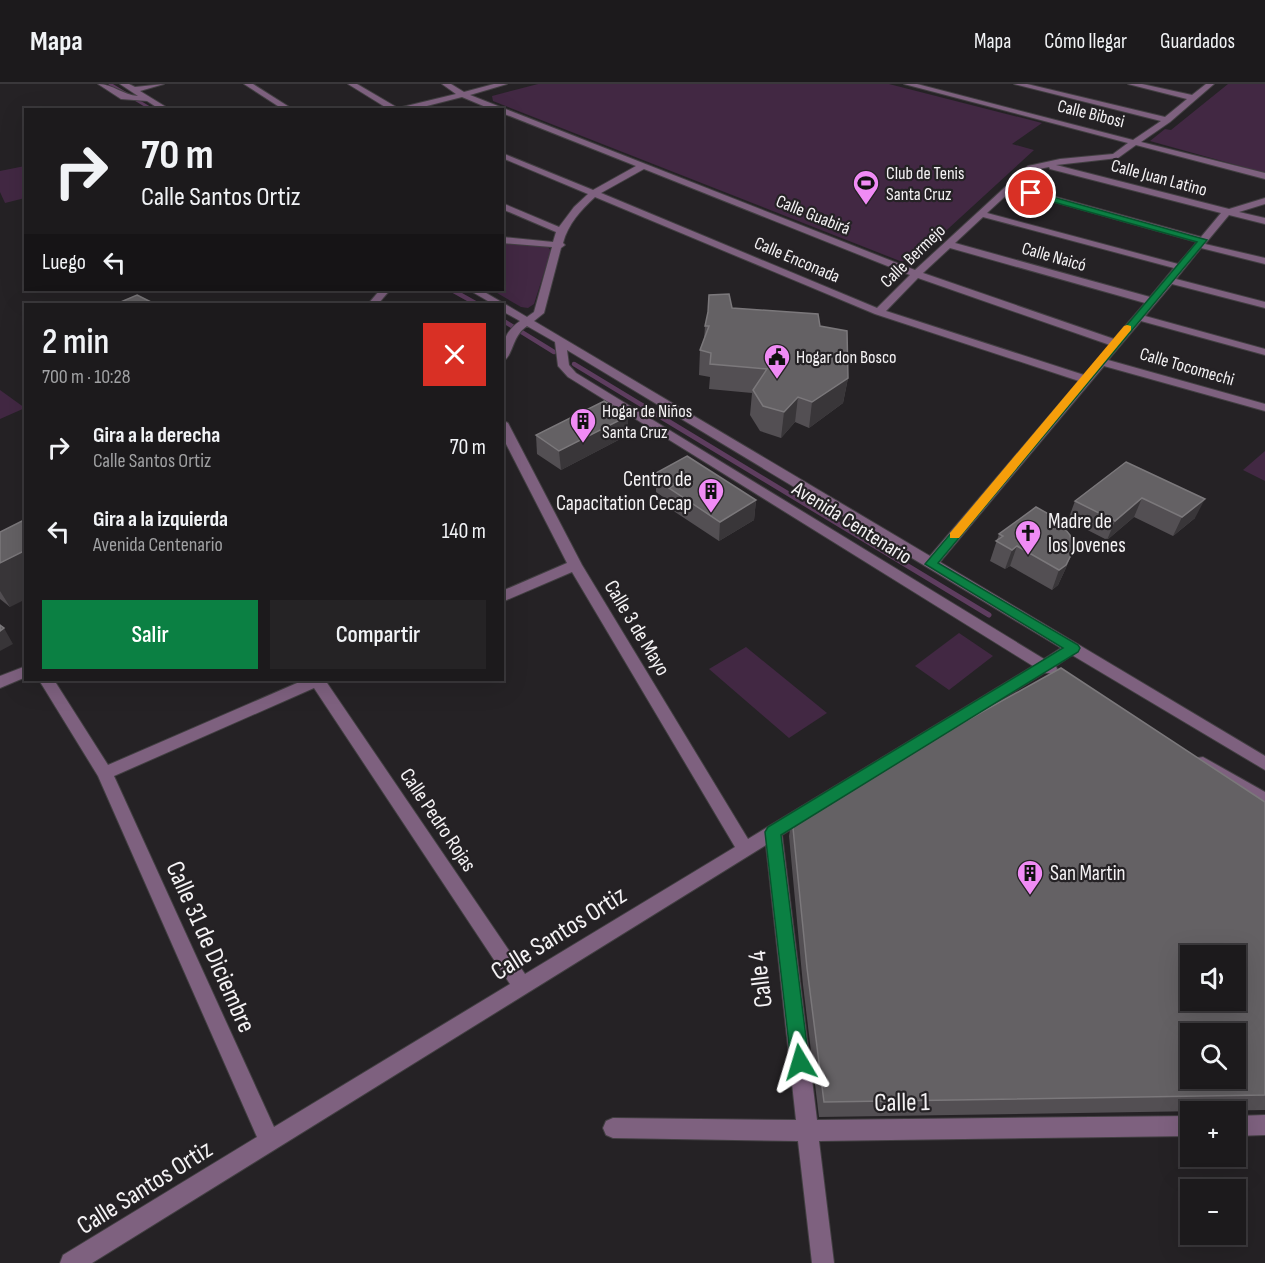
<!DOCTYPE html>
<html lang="es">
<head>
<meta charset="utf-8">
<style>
	body { margin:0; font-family:"Sofia Sans Condensed",sans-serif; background:#252325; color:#f1f3f6; height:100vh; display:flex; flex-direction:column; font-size:22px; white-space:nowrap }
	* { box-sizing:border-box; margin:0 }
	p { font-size:20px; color:#a0a1a3 }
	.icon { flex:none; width:33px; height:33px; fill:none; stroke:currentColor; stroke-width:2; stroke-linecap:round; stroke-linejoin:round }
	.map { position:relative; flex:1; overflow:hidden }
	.details { position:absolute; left:24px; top:219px; width:480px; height:378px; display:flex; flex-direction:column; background:#1c1a1c; border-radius:0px; box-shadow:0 6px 24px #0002,0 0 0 2px #3a383b }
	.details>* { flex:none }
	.banner { position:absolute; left:24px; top:24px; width:480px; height:183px; border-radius:0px; box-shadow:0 6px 24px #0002,0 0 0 2px #3a383b; background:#1c1a1c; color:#f1f3f6; overflow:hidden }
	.fabs { position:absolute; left:1180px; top:861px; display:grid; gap:12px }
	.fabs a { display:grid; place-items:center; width:66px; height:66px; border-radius:0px; background:#1c1a1c; box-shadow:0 6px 24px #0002,0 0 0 2px #3a383b; font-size:30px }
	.pin { position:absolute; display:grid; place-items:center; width:51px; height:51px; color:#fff; margin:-26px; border:3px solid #fff; border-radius:50%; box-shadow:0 2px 6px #0007 }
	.me { position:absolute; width:66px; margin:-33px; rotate:353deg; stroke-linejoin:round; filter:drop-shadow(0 0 4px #0008) }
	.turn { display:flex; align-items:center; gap:21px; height:126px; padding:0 18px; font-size:27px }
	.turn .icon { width:78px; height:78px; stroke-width:2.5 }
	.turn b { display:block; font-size:42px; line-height:51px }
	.then { display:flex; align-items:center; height:57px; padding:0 18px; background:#0003; gap:12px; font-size:22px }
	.round { display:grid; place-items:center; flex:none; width:63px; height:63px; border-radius:0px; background:#252325 }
	.head { display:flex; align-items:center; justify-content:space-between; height:102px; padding:0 18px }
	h1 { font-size:36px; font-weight:600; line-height:45px }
	.cta { display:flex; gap:12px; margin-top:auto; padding:12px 18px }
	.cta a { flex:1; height:69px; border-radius:0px; background:#0b8043; color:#fff; font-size:24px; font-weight:600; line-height:69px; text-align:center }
	.cta a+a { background:#252325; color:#f1f3f6 }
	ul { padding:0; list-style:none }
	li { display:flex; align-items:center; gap:18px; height:84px; padding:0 18px }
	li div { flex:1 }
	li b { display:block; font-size:22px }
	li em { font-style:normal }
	header { display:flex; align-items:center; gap:36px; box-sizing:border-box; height:84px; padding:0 30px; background:#1c1a1c; border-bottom:2px solid #3a383b }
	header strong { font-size:28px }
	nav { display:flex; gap:33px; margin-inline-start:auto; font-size:21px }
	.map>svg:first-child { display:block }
	.green { fill:#422843 }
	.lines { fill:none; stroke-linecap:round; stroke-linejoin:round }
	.stream-far2 { stroke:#5e3d5f; stroke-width:3 }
	.stream-far1 { stroke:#5e3d5f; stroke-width:4.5 }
	.stream { stroke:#5e3d5f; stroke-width:5 }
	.minor-casing { stroke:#423f42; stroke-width:2 }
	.minor { fill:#7e617f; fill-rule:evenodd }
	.wall { fill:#534f53 }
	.shaded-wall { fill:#393639 }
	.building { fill:#646164; stroke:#7b787b; stroke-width:1.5; fill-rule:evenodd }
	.route { fill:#0b8043; stroke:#07532c; stroke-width:1.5 }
	.slow { fill:#f59e0b }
	.labels { text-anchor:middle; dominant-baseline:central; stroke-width:4.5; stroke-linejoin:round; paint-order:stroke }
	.far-street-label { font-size:18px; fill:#f4f2f4; stroke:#252225 }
	.far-poi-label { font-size:18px; fill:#f4f2f4; stroke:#252225; text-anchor:start }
	.poi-label { font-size:21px; fill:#f4f2f4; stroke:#252225; text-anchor:start }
	.street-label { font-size:21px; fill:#f4f2f4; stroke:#252225 }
	.near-street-label { font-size:26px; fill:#f4f2f4; stroke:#252225 }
</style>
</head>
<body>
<header>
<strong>Mapa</strong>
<nav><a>Mapa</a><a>Cómo llegar</a><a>Guardados</a></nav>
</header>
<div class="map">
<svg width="1265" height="1179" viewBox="0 0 1265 1179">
	<rect width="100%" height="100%" fill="#252225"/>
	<!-- green -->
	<g class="green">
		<polygon points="538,0 889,0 1042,39 1012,60 1034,66 913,177 900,177 493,17 492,12"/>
		<polygon points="1228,0 1265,0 1265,89 1150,57 1165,45 1171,46"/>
		<polygon points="25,82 25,114 5,119 0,108 0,87"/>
		<polygon points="503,159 548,163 551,167 534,220 528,224 521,223 492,206 502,206"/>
		<polygon points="0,306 25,324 0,335"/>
		<polygon points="1265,367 1265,397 1243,386"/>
		<polygon points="959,549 993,572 949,606 915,582"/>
		<polygon points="746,563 827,629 789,654 709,585"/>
	</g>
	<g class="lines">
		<!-- stream-far2 -->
		<polyline class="stream-far2" points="110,0 153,26"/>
		<!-- stream-far1 -->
		<g class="stream-far1">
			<polyline points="452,206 477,220"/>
			<polyline points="502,236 554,268"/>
			<polyline points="574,280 645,323"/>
		</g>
		<!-- stream -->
		<polyline class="stream" points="643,322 989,531"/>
		<!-- minor casing -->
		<g class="minor-casing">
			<g id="minor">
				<path d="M98,0c15,0 25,11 40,12l-18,-12h9l6,3 29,-3 -24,7 31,19h-10l-14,-9 -26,-2z"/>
				<polygon points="244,0 253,0 294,26 284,26"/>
				<path d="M348,0h9l41,24 58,-14 -14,-10h9l13,8 30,-8h13l-37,11 445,175 113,-104 32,-7 53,-5 15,-11 -224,-59h13l216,56 28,-19 -147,-37h13l138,33 22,-18 -59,-15h14l50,11 14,-11h8l-44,38 -29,20 124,31v6l-129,-34 -18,13 -62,7 173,44 36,-11v6l-26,8 26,6v6l-36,-9 -24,29 60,14v6l-64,-16 -25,31 89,23v6l-93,-24 -27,32 120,33v6l-124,-34 -33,39 157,44v7l-161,-45 -164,196 325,194v14l-193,-115 -16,11 1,3 -2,4h-11l-262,162 35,285 374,-4v20l-372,5 15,122h-22l-14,-122 -185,-3 -7,-3 -3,-7 3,-7 7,-3 183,2 -30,-275 -674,418h-32l3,-8 194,-118 -159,-361 -59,-96h15l54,85 196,-85h21l200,294 210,-127 -163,-275 -70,30v-11l65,-28 -65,-127v-16l6,3 74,142 166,274 285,-173 -465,-289 -10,-11 -3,-24 -28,-16c-16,11 -13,30 -25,36 0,-18 2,-30 18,-41l-18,-10v-7h-9l-24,-14h12l46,27 7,-5 18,-65 -50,-4v-6l51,5 3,-10 -54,-23v-6l57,24 15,-20 14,-13 -86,-36v-5l91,37 43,-24 -134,-53v-3h-9l-31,-13 -51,13h-21zM1049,83l1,2 171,44 -20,24 -185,-51 18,-16zM644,85l266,106 -33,33 -276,-115zM1012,106l185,52 -19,22 -191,-51zM595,113l280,117 204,67 -149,175 -396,-235 10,-8 17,-65 4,-3 -2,-2c5,-19 18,-33 32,-46zM983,133l191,51 -24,29 -195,-54zM950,164l195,55 -31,36 -191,-66zM918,194l192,67 -26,30 -198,-64zM567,266l494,298 -17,11 -468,-286 -7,-8zM314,604l196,296 -236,143 -160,-351z"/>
				<polygon points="380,206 390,206 378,220 368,220"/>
				<polygon points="26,582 26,593 0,604 0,592"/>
				<polygon points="1203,673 1265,708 1265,723 1197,684 1195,679 1197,674"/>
				<polygon points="1265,1031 1265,1051 1236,1052 1236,1032"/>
			</g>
		</g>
		<!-- minor -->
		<use href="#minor" class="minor"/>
	</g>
	<!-- wall -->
	<g class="wall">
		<polygon points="709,211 732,224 820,242 848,294 843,319 809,344 795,338 781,354 760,347 750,331 752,309 709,305 710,293 699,291 700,266 704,256 705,242 708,231"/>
		<polygon points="628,332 628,351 561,386 537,370 536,351"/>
		<polygon points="1126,378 1195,434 1173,452 1134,433 1107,456 1068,436 1075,417"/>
		<polygon points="656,389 756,416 754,436 719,457 669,424 669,417 656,408"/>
		<polygon points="0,448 10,523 0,515"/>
		<polygon points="999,450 1073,467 1065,486 1058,501 1052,506 1010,482 1005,485 990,477"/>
		<polygon points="1265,718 1265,1026 819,1033 803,901 789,752 792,734"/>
	</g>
	<!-- shaded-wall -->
	<g class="shaded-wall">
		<polygon points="848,294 843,319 809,344 812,318"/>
		<polygon points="798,313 795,338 781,354 784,328"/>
		<polygon points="628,332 628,351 561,386 559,367"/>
		<polygon points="1142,414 1134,433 1107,456 1115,437"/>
		<polygon points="1205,415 1195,434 1173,452 1182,433"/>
		<polygon points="756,416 754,436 719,457 720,438"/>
		<polygon points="1017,462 1010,482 1005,485 1012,466"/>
		<polygon points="26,466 26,515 10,523 0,507 0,479"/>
		<polygon points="1073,467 1065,486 1058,501 1052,506 1059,486"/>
		<polygon points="4,544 13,560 0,567 0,547"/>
	</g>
	<!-- building -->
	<g class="building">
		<polygon points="729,210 732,224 818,230 820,242 847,247 848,294 812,318 798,313 784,328 763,322 753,306 767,285 710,280 711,269 700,266 709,242 705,242 708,228 709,211"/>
		<polygon points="137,211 155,220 116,220"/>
		<polygon points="604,317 628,332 559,367 536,351"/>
		<polygon points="687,372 756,416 720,438 669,404 675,401 656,389"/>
		<polygon points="1126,378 1205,415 1182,433 1142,414 1115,437 1075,417"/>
		<polygon points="1036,423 1056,434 1070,451 1073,467 1066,481 1059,486 1017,462 1012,466 996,457 1003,452 999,450"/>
		<polygon points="26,435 26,466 0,479 0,448"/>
		<polygon points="0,541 4,544 0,547"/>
		<path d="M1061,584l204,134v293l-441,7 -17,-134 -15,-150zM1191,872h45v44h-45zM1191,950h45v44h-45z"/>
	</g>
	<!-- route -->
	<polygon class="route" points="1031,107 1207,156 938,479 1078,561 1080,564 1078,568 781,751 809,978 806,985 800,987 793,985 791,978 765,748 768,743 1063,564 925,480 1197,158 1028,111 1028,108"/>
	<!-- slow -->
	<polygon class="slow" points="1127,241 1131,242 1131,246 959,454 950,454 950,449 1124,242"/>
	<!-- icons -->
	<defs>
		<g id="stadium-pin" transform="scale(1.35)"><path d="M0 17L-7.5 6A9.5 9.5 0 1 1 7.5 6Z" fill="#f08bf5" stroke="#252225"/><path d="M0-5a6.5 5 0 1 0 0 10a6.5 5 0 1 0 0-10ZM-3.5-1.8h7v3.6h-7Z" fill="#111"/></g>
		<g id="civic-pin" transform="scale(1.35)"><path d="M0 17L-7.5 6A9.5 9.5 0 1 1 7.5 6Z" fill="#f08bf5" stroke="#252225"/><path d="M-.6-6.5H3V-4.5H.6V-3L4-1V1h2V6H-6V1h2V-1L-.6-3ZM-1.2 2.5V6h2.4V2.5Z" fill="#111"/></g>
		<g id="building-pin" transform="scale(1.35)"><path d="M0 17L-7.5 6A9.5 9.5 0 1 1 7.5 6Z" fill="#f08bf5" stroke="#252225"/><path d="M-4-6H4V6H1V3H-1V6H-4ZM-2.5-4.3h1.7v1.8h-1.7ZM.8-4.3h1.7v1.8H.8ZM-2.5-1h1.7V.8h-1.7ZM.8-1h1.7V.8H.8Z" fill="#111"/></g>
		<g id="church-pin" transform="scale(1.35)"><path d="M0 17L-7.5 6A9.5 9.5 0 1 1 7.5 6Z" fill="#f08bf5" stroke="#252225"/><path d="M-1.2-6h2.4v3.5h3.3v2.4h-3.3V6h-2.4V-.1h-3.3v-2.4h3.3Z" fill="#111"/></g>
	</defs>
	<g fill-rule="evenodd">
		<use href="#stadium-pin" x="866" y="99"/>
		<use href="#civic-pin" x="777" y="273"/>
		<use href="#building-pin" x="583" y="337"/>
		<use href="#building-pin" x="711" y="407"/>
		<use href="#church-pin" x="1028" y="449"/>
		<use href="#building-pin" x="1030" y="789"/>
	</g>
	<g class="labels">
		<!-- far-street labels -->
		<g class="far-street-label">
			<text transform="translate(1091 30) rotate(14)">Calle Bibosi</text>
			<text transform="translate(1159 94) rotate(15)">Calle Juan Latino</text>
			<text transform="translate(813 131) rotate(22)">Calle Guabirá</text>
			<text transform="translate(913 172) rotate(-44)">Calle Bermejo</text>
			<text transform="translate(1054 173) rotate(16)">Calle Naicó</text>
			<text transform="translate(797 176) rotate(23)">Calle Enconada</text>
			<text transform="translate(1187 283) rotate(16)">Calle Tocomechi</text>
		</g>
		<!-- far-poi labels -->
		<g class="far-poi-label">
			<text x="886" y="89">Club de Tenis<tspan x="886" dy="21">Santa Cruz</tspan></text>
			<text x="796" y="273">Hogar don Bosco</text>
			<text x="602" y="327">Hogar de Niños<tspan x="602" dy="21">Santa Cruz</tspan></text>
		</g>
		<!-- poi labels -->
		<g class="poi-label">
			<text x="692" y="395" text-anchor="end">Centro de<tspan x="692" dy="24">Capacitation Cecap</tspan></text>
			<text x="1048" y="437">Madre de<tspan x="1048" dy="24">los Jovenes</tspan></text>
			<text x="1050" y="789">San Martin</text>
		</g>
		<!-- street labels -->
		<g class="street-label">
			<text transform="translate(852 439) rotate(32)">Avenida Centenario</text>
			<text transform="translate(637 544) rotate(59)">Calle 3 de Mayo</text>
			<text transform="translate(438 736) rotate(56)">Calle Pedro Rojas</text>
		</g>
		<!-- near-street labels -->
		<g class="near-street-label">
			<text transform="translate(559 850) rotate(-32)">Calle Santos Ortiz</text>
			<text transform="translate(210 863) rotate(66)">Calle 31 de Diciembre</text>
			<text transform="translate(761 895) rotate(-97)">Calle 4</text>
			<text transform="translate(902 1019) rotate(-1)">Calle 1</text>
			<text transform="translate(145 1104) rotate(-32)">Calle Santos Ortiz</text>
		</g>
	</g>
</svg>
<div class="fabs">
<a><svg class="icon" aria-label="sound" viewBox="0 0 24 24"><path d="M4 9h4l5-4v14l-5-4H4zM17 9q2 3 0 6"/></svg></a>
<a><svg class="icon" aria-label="search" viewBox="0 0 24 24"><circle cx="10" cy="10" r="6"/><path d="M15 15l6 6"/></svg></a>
<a>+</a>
<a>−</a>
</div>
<div class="pin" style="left:1031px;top:109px;background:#d93025"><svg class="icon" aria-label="arrive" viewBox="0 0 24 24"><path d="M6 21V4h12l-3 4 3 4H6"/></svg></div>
<svg class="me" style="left:800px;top:978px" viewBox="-20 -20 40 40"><path d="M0-17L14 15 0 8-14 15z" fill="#0b8043" stroke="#fff" stroke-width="4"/></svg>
<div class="banner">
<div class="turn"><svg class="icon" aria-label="right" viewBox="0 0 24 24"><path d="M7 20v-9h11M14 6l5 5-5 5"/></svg><div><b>70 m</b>Calle Santos Ortiz</div></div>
<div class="then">Luego<svg class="icon" aria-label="left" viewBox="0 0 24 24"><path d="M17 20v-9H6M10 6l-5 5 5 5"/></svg></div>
</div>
<section class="details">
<div class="head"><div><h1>2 min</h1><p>700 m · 10:28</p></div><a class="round" style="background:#d93025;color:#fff"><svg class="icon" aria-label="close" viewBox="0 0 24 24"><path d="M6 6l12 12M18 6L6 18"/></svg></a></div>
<ul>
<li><svg class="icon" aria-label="right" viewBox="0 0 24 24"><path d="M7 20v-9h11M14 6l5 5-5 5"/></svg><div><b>Gira a la derecha</b><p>Calle Santos Ortiz</p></div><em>70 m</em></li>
<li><svg class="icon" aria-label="left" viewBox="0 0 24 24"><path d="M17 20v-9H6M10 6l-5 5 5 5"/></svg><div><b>Gira a la izquierda</b><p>Avenida Centenario</p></div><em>140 m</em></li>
</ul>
<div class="cta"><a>Salir</a><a>Compartir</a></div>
</section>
</div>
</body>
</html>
